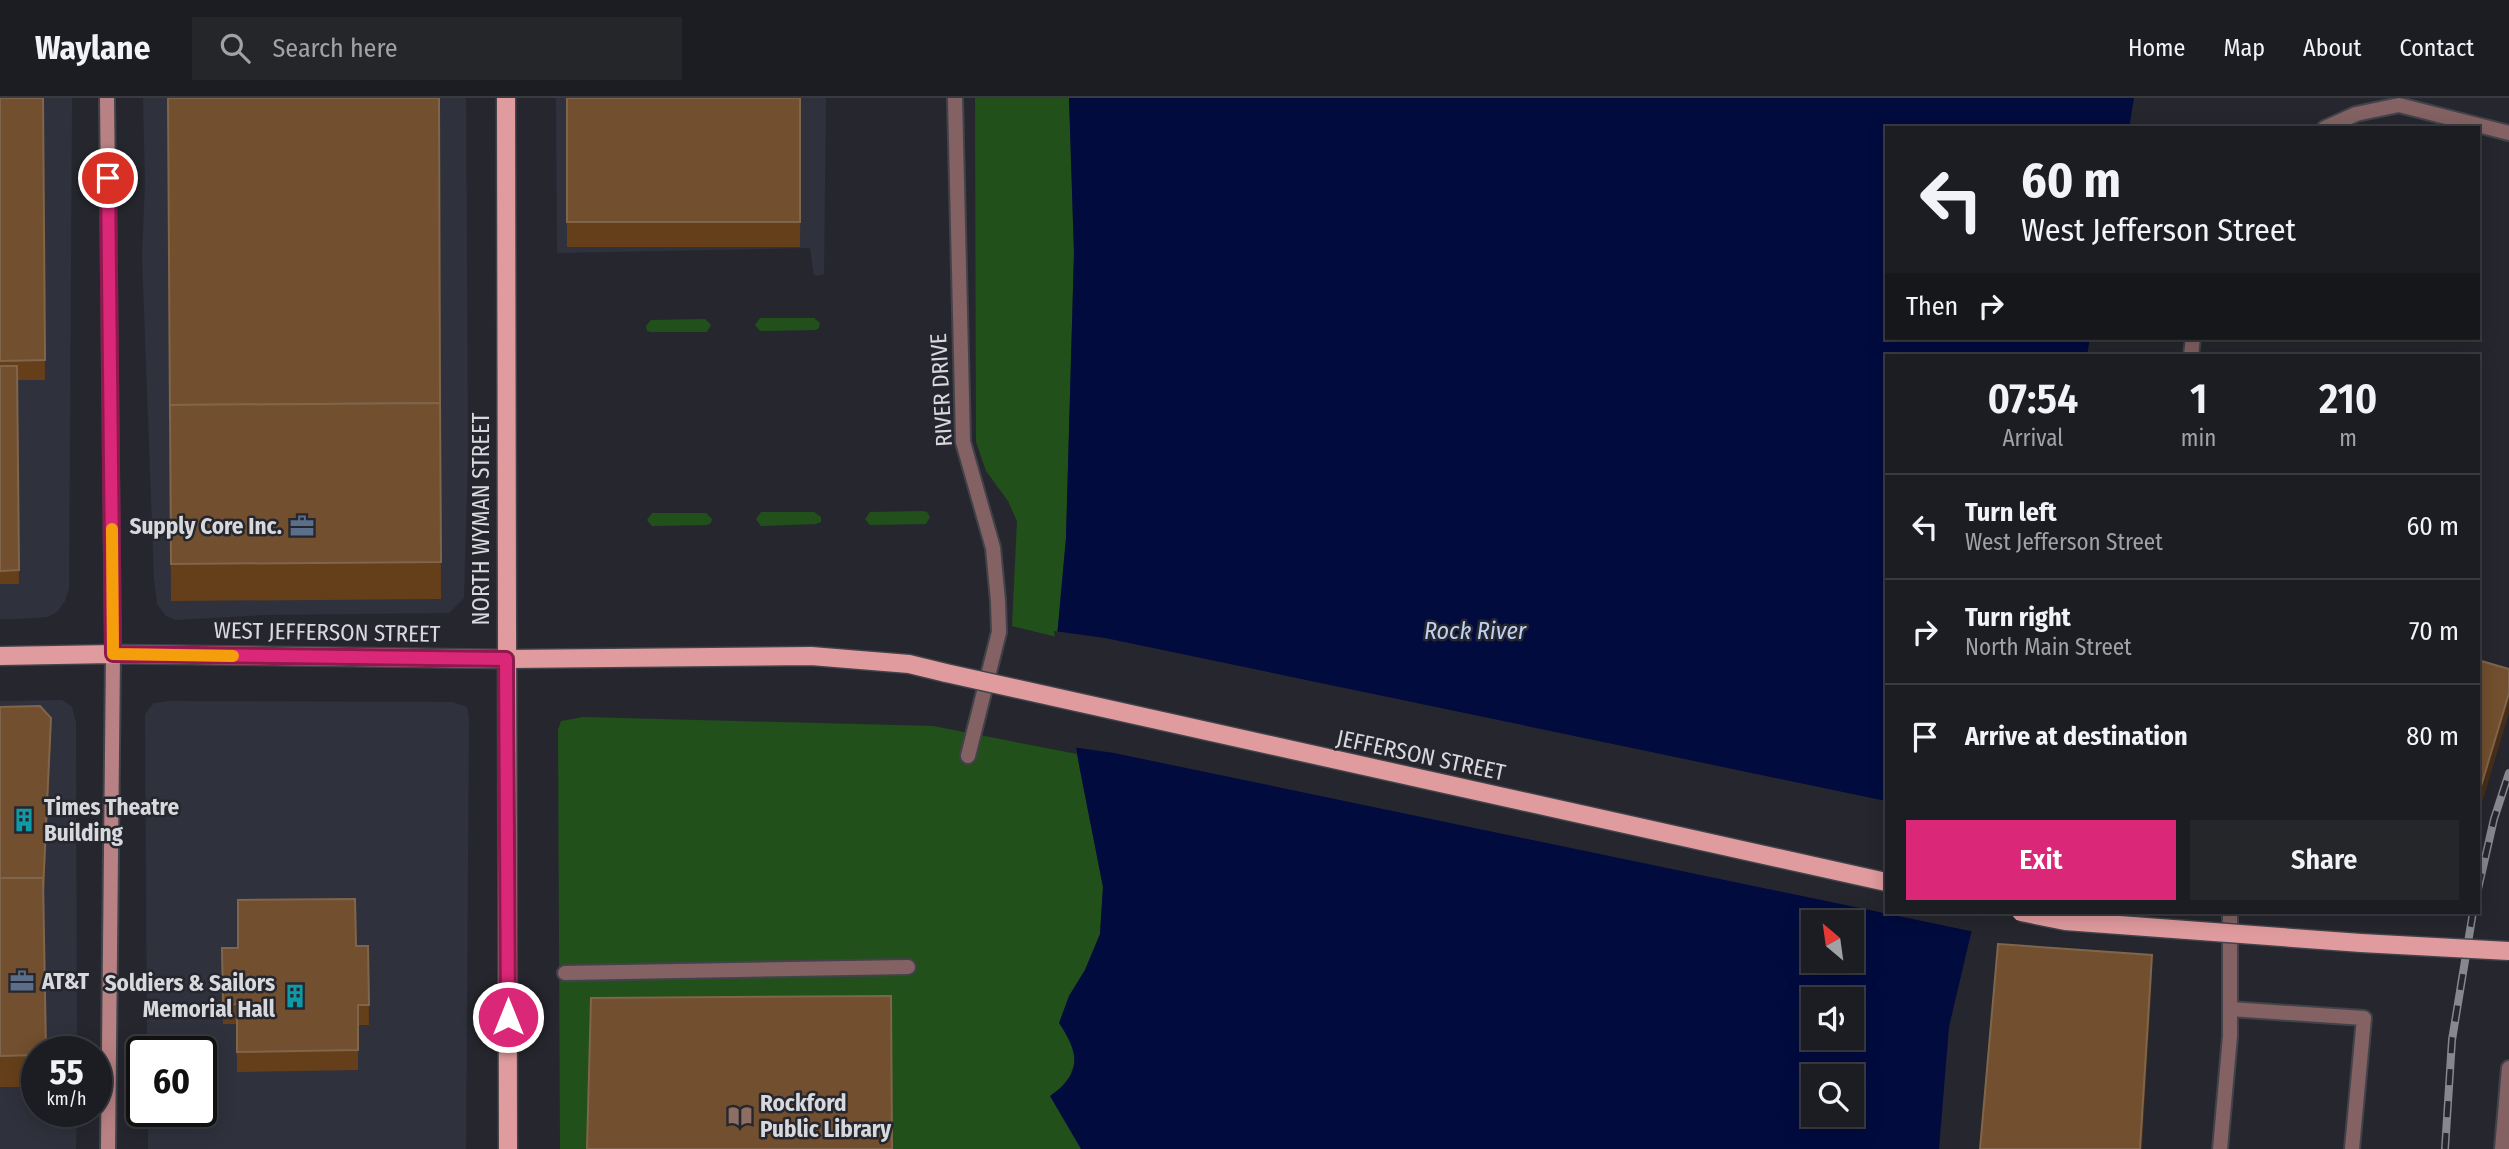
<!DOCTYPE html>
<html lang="en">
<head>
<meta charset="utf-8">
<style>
	body { margin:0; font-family:"Fira Sans Condensed",sans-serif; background:#25262a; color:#f1f3f6; height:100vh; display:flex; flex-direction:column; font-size:26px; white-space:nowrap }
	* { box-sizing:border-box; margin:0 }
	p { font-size:23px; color:#a0a2a5 }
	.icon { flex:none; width:38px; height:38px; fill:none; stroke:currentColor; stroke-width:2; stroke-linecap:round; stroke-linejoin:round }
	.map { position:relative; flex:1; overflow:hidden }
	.panel { position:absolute; left:1885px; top:256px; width:595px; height:560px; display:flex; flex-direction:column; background:#1c1d22; border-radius:0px; box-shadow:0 4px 18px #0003,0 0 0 2px #3a3b40 }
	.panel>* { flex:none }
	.hud { position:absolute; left:1885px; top:28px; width:595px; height:214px; border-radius:0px; box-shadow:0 4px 18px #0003,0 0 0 2px #3a3b40; background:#1c1d22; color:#f1f3f6; overflow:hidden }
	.needle { width:46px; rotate:331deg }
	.controls { position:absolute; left:1801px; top:812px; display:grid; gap:14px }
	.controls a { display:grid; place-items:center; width:63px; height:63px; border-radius:0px; background:#1c1d22; box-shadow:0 4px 18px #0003,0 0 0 2px #3a3b40; font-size:35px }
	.speed { position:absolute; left:21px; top:938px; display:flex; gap:14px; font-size:35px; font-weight:700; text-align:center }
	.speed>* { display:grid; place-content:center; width:91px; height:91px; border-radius:50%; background:#1c1d22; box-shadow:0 4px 18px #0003,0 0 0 2px #3a3b40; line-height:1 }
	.speed small { font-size:18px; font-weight:400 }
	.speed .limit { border:4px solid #111; border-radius:10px; background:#fff; color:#111 }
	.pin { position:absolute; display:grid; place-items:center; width:60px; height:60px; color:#fff; margin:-30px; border:4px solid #fff; border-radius:50%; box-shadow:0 2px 7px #0007 }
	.me { position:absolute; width:77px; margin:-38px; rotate:0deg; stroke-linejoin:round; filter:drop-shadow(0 0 5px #0008) }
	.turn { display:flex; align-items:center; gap:24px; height:147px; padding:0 21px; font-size:32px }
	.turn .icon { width:91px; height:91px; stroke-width:2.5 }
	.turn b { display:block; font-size:49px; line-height:60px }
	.then { display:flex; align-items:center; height:66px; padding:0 21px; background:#0003; gap:14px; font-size:26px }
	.eta { display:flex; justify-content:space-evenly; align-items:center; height:119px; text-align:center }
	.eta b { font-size:42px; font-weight:600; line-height:49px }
	.action { display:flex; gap:14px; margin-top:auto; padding:14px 21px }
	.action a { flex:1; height:80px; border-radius:0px; background:#db2777; color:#fff; font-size:28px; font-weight:600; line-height:80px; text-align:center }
	.action a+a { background:#25262a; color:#f1f3f6 }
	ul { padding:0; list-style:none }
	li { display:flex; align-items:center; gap:21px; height:105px; padding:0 21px; border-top:2px solid #3a3b40 }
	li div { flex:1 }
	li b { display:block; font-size:26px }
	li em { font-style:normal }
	header { display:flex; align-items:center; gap:42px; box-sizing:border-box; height:98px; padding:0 35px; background:#1c1d22; border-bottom:2px solid #3a3b40 }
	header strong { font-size:33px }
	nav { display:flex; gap:38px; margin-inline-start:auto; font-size:24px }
	.search { width:490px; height:63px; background:#25262a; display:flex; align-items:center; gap:18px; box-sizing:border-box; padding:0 24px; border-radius:0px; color:#a0a2a5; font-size:26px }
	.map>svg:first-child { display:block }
	.built { fill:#2f313d }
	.green { fill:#21501b }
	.water { fill:#010b3e; fill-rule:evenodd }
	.pier { fill:#26272e }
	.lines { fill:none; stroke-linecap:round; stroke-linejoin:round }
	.lane-casing { stroke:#42434a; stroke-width:18 }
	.street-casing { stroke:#42434a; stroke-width:18 }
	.secondary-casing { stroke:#42434a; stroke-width:18 }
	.primary-casing { stroke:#42434a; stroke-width:21 }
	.lane { stroke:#846263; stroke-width:14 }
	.street { stroke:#846263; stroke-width:14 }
	.secondary { stroke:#b88284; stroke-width:14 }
	.primary { stroke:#e09b9e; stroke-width:18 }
	.rail-casing { stroke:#87888d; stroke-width:8 }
	.rail { stroke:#26272e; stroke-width:5; stroke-dasharray:16; stroke-linecap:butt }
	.primary-bridge-casing { stroke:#42434a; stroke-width:21; stroke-linecap:butt }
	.primary-bridge { stroke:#e09b9e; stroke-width:18 }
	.wall { fill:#653f1a }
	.shaded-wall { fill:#462e19 }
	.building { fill:#714f2f; stroke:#81654a; stroke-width:2 }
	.route-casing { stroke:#8e194d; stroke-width:18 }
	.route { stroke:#db2777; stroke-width:12 }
	.slow { stroke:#f59e0b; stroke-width:12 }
	.labels { text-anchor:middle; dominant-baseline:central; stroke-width:5; stroke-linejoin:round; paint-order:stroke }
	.street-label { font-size:23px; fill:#d8d9dd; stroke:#26272e }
	.poi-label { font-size:23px; font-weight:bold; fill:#d8d9dd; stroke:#26272e; text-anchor:start }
	.water-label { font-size:24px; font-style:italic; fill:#bfd0f2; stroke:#26272e }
</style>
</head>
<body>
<header>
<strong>Waylane</strong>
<div class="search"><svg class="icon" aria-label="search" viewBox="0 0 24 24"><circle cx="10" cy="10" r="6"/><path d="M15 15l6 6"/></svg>Search here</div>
<nav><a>Home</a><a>Map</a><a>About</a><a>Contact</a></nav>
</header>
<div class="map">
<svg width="2509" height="1051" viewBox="0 0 2509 1051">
	<rect width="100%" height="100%" fill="#26272e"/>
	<!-- built -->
	<g class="built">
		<polygon points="0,0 72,0 69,491 65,503 57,514 47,519 18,521 0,521"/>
		<polygon points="143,0 466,0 468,353 464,500 449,515 263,517 176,522 166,518 157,506 154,480 142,159 145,85"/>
		<polygon points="556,0 826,0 824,176 818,178 814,177 810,150 557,155"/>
		<polygon points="62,602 72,609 76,624 77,954 37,954 37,1013 77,1013 76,1051 0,1051 0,603"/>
		<polygon points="169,603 452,604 467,609 469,621 466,1051 148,1051 148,1013 201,1013 201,954 147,954 145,616 154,605"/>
	</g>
	<!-- green -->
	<g class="green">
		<polygon points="975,0 1069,0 1074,155 1066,440 1057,539 1012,528 1017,423 1008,403 986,373 976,344"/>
		<polygon points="760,220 814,220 820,225 819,230 816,232 760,233 755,227"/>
		<polygon points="705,221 711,227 707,234 651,234 647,233 646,228 651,222"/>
		<polygon points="923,413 927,414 930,419 926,426 870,427 865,421 870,414"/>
		<polygon points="761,414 814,414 821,419 821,424 816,426 761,428 756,421"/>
		<polygon points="652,415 706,415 712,421 711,425 707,427 652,428 647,422"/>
		<polygon points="583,619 933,628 1077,656 1103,789 1100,836 1085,872 1069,898 1069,941 1075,952 1074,966 1070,978 1060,991 1081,1051 560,1051 558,632 561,623"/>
	</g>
	<!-- water -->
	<path class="water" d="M1069,0h1065l-5,30h-243v210h204l-3,17h-201v557h90l-27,115 -10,122h-858l-31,-53c33,-23 29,-43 9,-73l10,-27 16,-26 15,-36 3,-47 -23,-117 -23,-133 9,-99 8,-285zM1813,824h39v39h-39zM1813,901h39v39h-39zM1813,978h39v39h-39z"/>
	<!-- pier -->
	<polygon class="pier" points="1054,533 1105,540 1886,703 1886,814 1979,814 1975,834 1114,655 1072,649"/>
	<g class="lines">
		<!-- lane casing -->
		<g class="lane-casing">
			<g id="lane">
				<polyline points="955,0 963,344 993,450 998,503 999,534 968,658"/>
				<polyline points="2230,911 2364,920 2352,1051"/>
				<polyline points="2502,1051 2509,970"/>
			</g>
		</g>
		<!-- street casing -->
		<g class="street-casing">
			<g id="street">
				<polyline points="2325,30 2356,16 2399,7 2509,35"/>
				<polyline points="2191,257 2193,240"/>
				<polyline points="565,875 908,869"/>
				<polyline points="2220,1051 2230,938 2230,814"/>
			</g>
		</g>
		<!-- secondary casing -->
		<g class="secondary-casing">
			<polyline id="secondary" points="107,0 113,556 108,1051"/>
		</g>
		<!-- primary casing -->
		<g class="primary-casing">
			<g id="primary">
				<polyline points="506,0 508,1051"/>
				<polyline points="0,558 113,556 506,561 811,558 909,566 946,575"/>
			</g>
		</g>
		<!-- lane -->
		<use href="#lane" class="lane"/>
		<!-- street -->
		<use href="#street" class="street"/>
		<!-- secondary -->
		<use href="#secondary" class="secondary"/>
		<!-- primary -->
		<use href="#primary" class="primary"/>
		<!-- rail casing -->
		<g class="rail-casing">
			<g id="rail">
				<polyline points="2478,791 2494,721 2509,675"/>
				<polyline points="2445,1051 2452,942 2473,814"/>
			</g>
		</g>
		<!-- rail -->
		<use href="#rail" class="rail"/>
		<!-- primary-bridge casing -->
		<g class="primary-bridge-casing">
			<g id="primary-bridge">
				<polyline points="946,575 1886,784"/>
				<polyline points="2021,814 2065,823 2361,845 2509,853"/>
			</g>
		</g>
		<!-- primary-bridge -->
		<use href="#primary-bridge" class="primary-bridge"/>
	</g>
	<!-- wall -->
	<g class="wall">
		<polygon points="0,0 43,0 45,282 17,282 19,486 0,486"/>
		<polygon points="168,0 439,0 441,501 171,503"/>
		<polygon points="567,0 801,0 800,149 567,149"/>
		<polygon points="2478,562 2509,571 2479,715 2478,714"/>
		<polygon points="0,609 51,633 37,954 37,989 0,989"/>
		<polygon points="368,848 369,927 358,927 358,972 237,974 237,926 223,926 222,850"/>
	</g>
	<!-- shaded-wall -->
	<g class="shaded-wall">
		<polygon points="2509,595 2509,615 2479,715 2479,695"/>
		<polygon points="51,620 51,633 43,811 43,797"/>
		<polygon points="2152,857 2152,881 2142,1051 2140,1051"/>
	</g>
	<!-- building -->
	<g class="building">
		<polygon points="0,0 43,0 45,262 0,263"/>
		<polygon points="168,0 439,0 440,305 170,307 170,320"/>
		<rect x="567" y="0" width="233" height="124"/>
		<polygon points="0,268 17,268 19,472 0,473"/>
		<polygon points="440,305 441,464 171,466 170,307"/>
		<polygon points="2478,562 2509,571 2509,595 2479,695 2478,695"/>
		<polygon points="40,608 51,620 43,793 43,780 0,780 0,609"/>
		<polygon points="0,780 43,780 46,954 37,954 37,957 0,958"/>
		<polygon points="355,801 356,848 368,848 369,907 358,907 358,952 237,954 237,906 223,907 222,850 238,850 238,802"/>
		<polygon points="1998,846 2152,857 2140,1051 1980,1051"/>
		<polygon points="891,898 892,1051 587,1051 591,900"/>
	</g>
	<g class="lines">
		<!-- route casing -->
		<g class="route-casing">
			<polyline id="route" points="108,80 113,556 506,561 508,919"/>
		</g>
		<!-- route -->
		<use href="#route" class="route"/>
		<!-- slow -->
		<polyline class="slow" points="112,431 113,556 233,558"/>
	</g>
	<!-- icons -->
	<defs>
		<g id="office-bare" transform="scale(1.89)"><path d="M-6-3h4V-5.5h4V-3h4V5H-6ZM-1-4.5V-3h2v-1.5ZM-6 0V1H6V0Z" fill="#5c6f8a" stroke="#26272e" stroke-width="2.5" paint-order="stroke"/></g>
		<g id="building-bare" transform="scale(1.89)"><path d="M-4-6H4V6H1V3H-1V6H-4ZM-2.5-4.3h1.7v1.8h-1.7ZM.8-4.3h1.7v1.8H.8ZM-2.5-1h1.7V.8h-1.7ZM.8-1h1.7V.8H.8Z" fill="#0f9aa8" stroke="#26272e" stroke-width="2.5" paint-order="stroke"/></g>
		<g id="library-bare" transform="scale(1.89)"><path d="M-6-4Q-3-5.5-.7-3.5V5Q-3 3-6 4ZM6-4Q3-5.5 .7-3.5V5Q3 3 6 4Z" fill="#8d6e63" stroke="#26272e" stroke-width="2.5" paint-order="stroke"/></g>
	</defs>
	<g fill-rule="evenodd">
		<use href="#office-bare" x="302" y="428"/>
		<use href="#building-bare" x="24" y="722"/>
		<use href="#office-bare" x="22" y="883"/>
		<use href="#building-bare" x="295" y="898"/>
		<use href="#library-bare" x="740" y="1018"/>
	</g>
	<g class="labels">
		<!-- street labels -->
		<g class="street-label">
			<text transform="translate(941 292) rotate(-93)">RIVER DRIVE</text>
			<text transform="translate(481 421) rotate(-90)">NORTH WYMAN STREET</text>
			<text transform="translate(327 534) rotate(1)">WEST JEFFERSON STREET</text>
			<text transform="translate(1421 657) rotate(12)">JEFFERSON STREET</text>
		</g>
		<!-- poi labels -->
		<g class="poi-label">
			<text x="282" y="428" text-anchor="end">Supply Core Inc.</text>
			<text x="44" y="709">Times Theatre<tspan x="44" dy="26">Building</tspan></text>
			<text x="42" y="883">AT&amp;T</text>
			<text x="275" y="885" text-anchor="end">Soldiers &amp; Sailors<tspan x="275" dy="26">Memorial Hall</tspan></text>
			<text x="760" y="1005">Rockford<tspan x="760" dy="26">Public Library</tspan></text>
		</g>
		<!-- water labels -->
		<g class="water-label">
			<text x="1475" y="533">Rock River</text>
		</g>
	</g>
</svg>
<div class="controls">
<a><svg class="needle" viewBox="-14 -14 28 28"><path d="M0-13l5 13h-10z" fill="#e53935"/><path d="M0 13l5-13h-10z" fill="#a0a2a5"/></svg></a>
<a><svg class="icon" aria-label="sound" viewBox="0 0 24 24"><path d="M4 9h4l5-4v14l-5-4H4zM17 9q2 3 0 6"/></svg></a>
<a><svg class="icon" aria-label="search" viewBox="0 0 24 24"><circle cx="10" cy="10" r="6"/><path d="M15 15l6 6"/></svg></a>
</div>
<div class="speed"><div>55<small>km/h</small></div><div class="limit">60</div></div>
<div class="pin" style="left:108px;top:80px;background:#d93025"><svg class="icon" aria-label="arrive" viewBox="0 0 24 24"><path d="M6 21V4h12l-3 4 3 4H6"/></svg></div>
<svg class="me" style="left:508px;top:919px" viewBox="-20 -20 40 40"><circle r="17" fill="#db2777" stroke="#fff" stroke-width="3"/><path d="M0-11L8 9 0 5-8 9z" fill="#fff"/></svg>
<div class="hud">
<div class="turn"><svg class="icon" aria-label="left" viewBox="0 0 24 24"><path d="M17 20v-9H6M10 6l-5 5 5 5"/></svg><div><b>60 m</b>West Jefferson Street</div></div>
<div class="then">Then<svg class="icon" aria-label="right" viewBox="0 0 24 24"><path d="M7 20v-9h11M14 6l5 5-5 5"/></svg></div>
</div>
<section class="panel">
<div class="eta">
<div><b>07:54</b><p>Arrival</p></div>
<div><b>1</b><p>min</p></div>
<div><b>210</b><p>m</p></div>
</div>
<ul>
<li><svg class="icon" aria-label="left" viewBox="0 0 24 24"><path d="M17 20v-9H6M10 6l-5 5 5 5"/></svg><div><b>Turn left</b><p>West Jefferson Street</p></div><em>60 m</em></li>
<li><svg class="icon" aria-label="right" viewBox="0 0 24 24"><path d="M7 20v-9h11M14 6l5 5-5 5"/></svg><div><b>Turn right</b><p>North Main Street</p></div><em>70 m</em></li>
<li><svg class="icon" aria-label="arrive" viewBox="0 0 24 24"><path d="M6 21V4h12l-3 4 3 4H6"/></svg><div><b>Arrive at destination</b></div><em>80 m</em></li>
</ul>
<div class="action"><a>Exit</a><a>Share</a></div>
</section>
</div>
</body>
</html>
